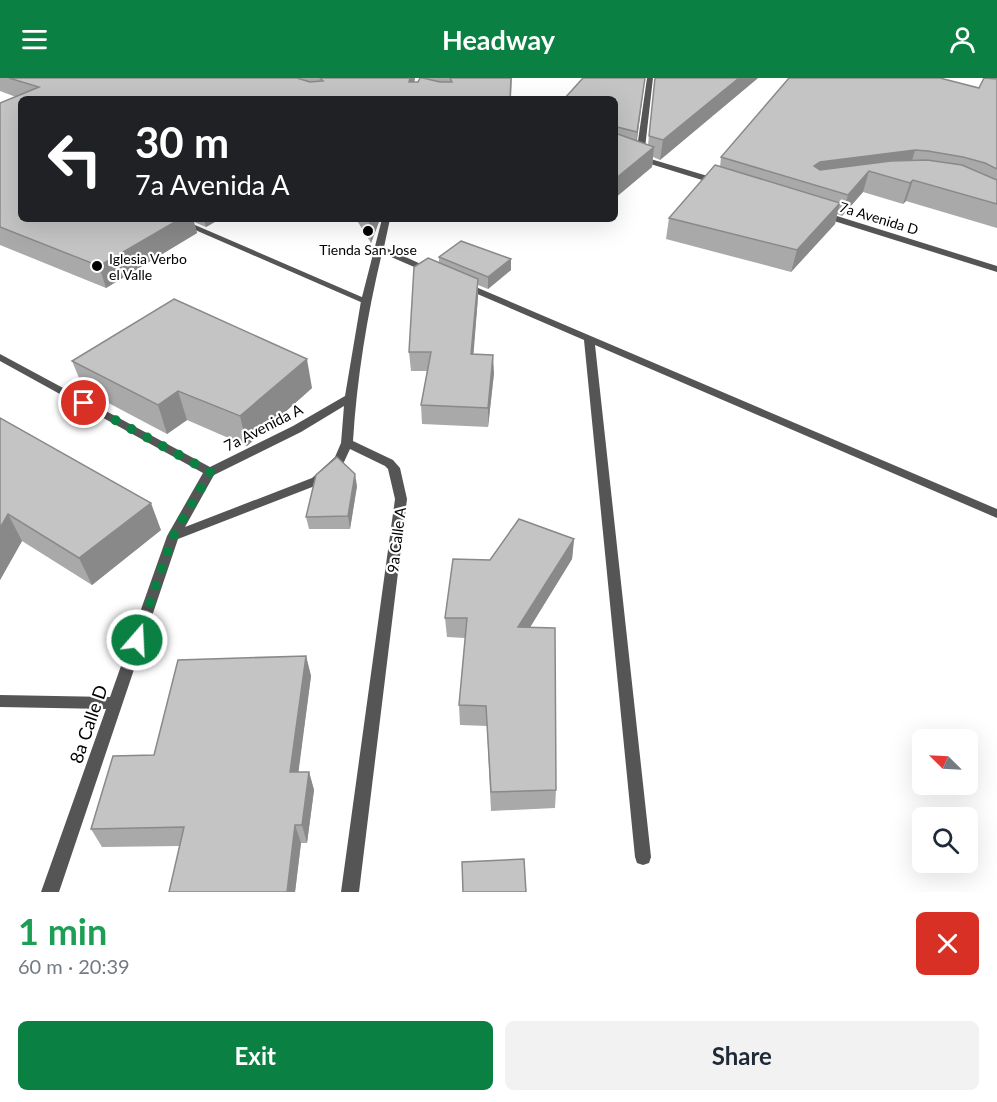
<!DOCTYPE html>
<html lang="en">
<head>
<meta charset="utf-8">
<style>
	body { margin:0; font-family:Lato,sans-serif; background:#f2f2f3; color:#1f2937; height:100vh; display:flex; flex-direction:column; font-size:22px; white-space:nowrap }
	* { box-sizing:border-box; margin:0 }
	p { font-size:20px; color:#747a83 }
	.icon { flex:none; width:33px; height:33px; fill:none; stroke:currentColor; stroke-width:2; stroke-linecap:round; stroke-linejoin:round }
	.map { position:relative; height:814px; overflow:hidden }
	.details { display:flex; flex-direction:column; background:#fff; flex:1 }
	.details>* { flex:none }
	.top-card { position:absolute; left:18px; top:18px; width:600px; height:126px; border-radius:9px; box-shadow:0 6px 24px #0002; background:#202124; color:#fff; overflow:hidden }
	.needle { width:39px; rotate:294deg }
	.fabs { position:absolute; left:912px; top:651px; display:grid; gap:12px }
	.fabs a { display:grid; place-items:center; width:66px; height:66px; border-radius:9px; background:#fff; box-shadow:0 6px 24px #0002; font-size:30px }
	.pin { position:absolute; display:grid; place-items:center; width:51px; height:51px; color:#fff; margin:-26px; border:3px solid #fff; border-radius:50%; box-shadow:0 2px 6px #0007 }
	.me { position:absolute; width:66px; margin:-33px; rotate:19deg; stroke-linejoin:round; filter:drop-shadow(0 0 4px #0008) }
	.turn { display:flex; align-items:center; gap:21px; height:126px; padding:0 18px; font-size:27px }
	.turn .icon { width:78px; height:78px; stroke-width:2.5 }
	.turn b { display:block; font-size:42px; line-height:51px }
	.round { display:grid; place-items:center; flex:none; width:63px; height:63px; border-radius:9px; background:#f2f2f3 }
	.overview { display:flex; align-items:center; justify-content:space-between; height:102px; padding:0 18px }
	h1 { font-size:36px; font-weight:700; line-height:45px; color:#1e9e55 }
	.cta { display:flex; gap:12px; margin-top:auto; padding:12px 18px }
	.cta a { flex:1; height:69px; border-radius:9px; background:#0b8043; color:#fff; font-size:24px; font-weight:700; line-height:69px; text-align:center }
	.cta a+a { background:#f2f2f3; color:#1f2937 }
	header { display:flex; justify-content:space-between; align-items:center; height:78px; padding:0 18px; background:#0b8043; color:#fff; font-size:27px; font-weight:700 }
	.map>svg:first-child { display:block }
	.lines { fill:none; stroke-linecap:round; stroke-linejoin:round }
	.lane { fill:#555; fill-rule:evenodd }
	.street { fill:#555; fill-rule:evenodd }
	.wall { fill:#a9a9a9 }
	.shaded-wall { fill:#898989 }
	.building { fill:#c4c4c4; stroke:#898989; stroke-width:1.5 }
	.route { stroke:#0b8043; stroke-width:10; stroke-dasharray:0 18 }
	.poi-dot { fill:#000; stroke:#fff; stroke-width:2 }
	.labels { text-anchor:middle; dominant-baseline:central; stroke-width:4.5; stroke-linejoin:round; paint-order:stroke }
	.far-street-label { font-size:14px; fill:#000; stroke:#fff }
	.far-poi-label { font-size:14px; fill:#000; stroke:#fff }
	.street-label { font-size:15px; fill:#000; stroke:#fff }
	.near-street-label { font-size:18px; fill:#000; stroke:#fff }
</style>
</head>
<body>
<header><svg class="icon" aria-label="menu" viewBox="0 0 24 24"><path d="M4 6h16M4 12h16M4 18h16"/></svg>Headway<svg class="icon" aria-label="person" viewBox="0 0 24 24"><circle cx="12" cy="8" r="4"/><path d="M4 21q1-7 8-7t8 7"/></svg></header>
<div class="map">
<svg width="997" height="814" viewBox="0 0 997 814">
	<rect width="100%" height="100%" fill="#fff"/>
	<g class="lines">
		<!-- lane -->
		<polygon class="lane" points="170,141 181,141 371,223 369,225 363,225"/>
		<!-- street -->
		<g class="street">
			<polygon points="647,0 653,0 644,79 721,102 721,106 715,106 615,75 615,71 636,77"/>
			<polygon points="821,133 997,188 997,194 818,138 817,136"/>
			<path d="M382,141h8l-6,28 52,24 -2,2h-6l-46,-20c-15,62 -25,125 -29,188l40,19 7,8 7,31 -48,393h-18l54,-393 -7,-30 -3,-3 -35,-17 -6,13 -24,22 -142,55 -119,353h-18l65,-183 -106,-2v-12l110,2 57,-161 36,-63 -203,-112v-7l210,113 83,-41 52,-30 16,-95zM344,328l-3,37 -6,14 -23,21 -127,49 29,-52 87,-43z"/>
			<polygon points="464,204 997,431 997,440 595,267 651,779 649,785 643,787 637,785 635,779 584,262 461,209 461,205"/>
		</g>
	</g>
	<!-- wall -->
	<g class="wall">
		<polygon points="0,0 415,0 414,4 418,4 420,0 512,0 511,21 21,21 21,141 220,141 206,149 194,144 197,155 106,210 0,167 0,25 16,19 0,13"/>
		<polygon points="645,0 637,63 648,67 655,0 758,0 660,82 653,79 652,89 615,120 615,21"/>
		<polygon points="984,0 997,0 997,150 906,123 903,126 863,114 842,138 837,136 835,146 791,194 666,161 669,140 720,89 721,79 979,10"/>
		<polygon points="356,141 380,141 371,165"/>
		<polygon points="439,179 511,181 511,192 488,211 478,207 478,219 473,276 494,295 488,349 422,346 421,327 427,293 411,293 409,274 439,185"/>
		<polygon points="72,283 312,310 247,368 187,342 167,356 84,312"/>
		<polygon points="0,340 161,452 92,507 22,463 0,502"/>
		<polygon points="357,408 350,451 309,451 306,439"/>
		<polygon points="574,461 572,481 530,549 556,712 555,730 491,733 487,648 460,647 459,627 465,560 447,559 445,540 490,482"/>
		<polygon points="306,578 311,598 298,694 309,694 314,712 307,765 301,765 295,814 169,814 180,768 102,769 91,751"/>
	</g>
	<!-- shaded-wall -->
	<g class="shaded-wall">
		<polygon points="410,0 415,0 411,21 409,4"/>
		<polygon points="645,0 635,74 637,54"/>
		<polygon points="739,0 758,0 660,82 663,62"/>
		<polygon points="654,69 652,89 615,120 615,101"/>
		<polygon points="915,72 909,93 869,93 863,114 842,138 848,117 814,88 820,84"/>
		<polygon points="913,102 906,123 903,126 910,105"/>
		<polygon points="840,125 835,146 791,194 797,172"/>
		<polygon points="180,141 193,141 197,155 106,210 99,188"/>
		<polygon points="204,141 220,141 206,149"/>
		<polygon points="370,141 380,141 371,165 369,144"/>
		<polygon points="511,181 511,192 488,211 488,199"/>
		<polygon points="478,201 478,219 472,295 471,276"/>
		<polygon points="493,277 494,295 488,349 488,330"/>
		<polygon points="307,281 312,310 247,368 240,338"/>
		<polygon points="178,313 187,342 167,356 158,327"/>
		<polygon points="355,396 357,408 350,451 348,438"/>
		<polygon points="151,425 161,452 92,507 79,480"/>
		<polygon points="8,436 22,463 0,502 0,450"/>
		<polygon points="574,461 572,481 518,569 518,549"/>
		<polygon points="306,578 311,598 296,713 290,694"/>
		<polygon points="309,694 314,712 307,765 302,747"/>
		<polygon points="295,747 301,765 295,814 287,814"/>
	</g>
	<!-- building -->
	<g class="building">
		<polygon points="9,0 297,0 310,4 323,3 320,0 410,0 409,4 418,4 420,0 423,0 440,4 452,4 450,0 511,0 510,21 21,21 21,141 180,141 99,188 0,149 0,25 39,9"/>
		<polygon points="583,0 645,0 637,54 617,49 615,54 615,21 564,21"/>
		<polygon points="655,0 739,0 663,62 649,58"/>
		<polygon points="789,0 940,0 979,10 984,0 997,1 997,91 985,85 963,79 928,73 915,72 820,84 814,88 820,92 891,83 927,82 962,87 997,102 997,126 913,102 910,105 869,93 848,117 721,79"/>
		<polygon points="615,55 654,69 615,101"/>
		<polygon points="715,87 840,125 797,172 669,140"/>
		<polygon points="461,163 511,181 488,199 439,179"/>
		<polygon points="428,180 478,201 471,276 493,277 488,330 421,327 431,274 409,274 414,189"/>
		<polygon points="174,221 307,281 240,338 178,313 158,327 72,283"/>
		<polygon points="0,340 151,425 79,480 8,436 0,450"/>
		<polygon points="337,379 355,396 348,438 306,439 316,397"/>
		<polygon points="519,441 574,461 518,549 555,550 556,712 491,714 486,628 459,627 467,540 445,540 453,481 490,482"/>
		<polygon points="306,578 290,694 309,694 302,747 295,747 287,814 169,814 184,749 91,751 113,678 154,677 178,582"/>
		<polygon points="524,781 526,814 463,814 462,784"/>
	</g>
	<g class="lines">
		<!-- route -->
		<polyline class="route" points="84,325 210,394 173,458 137,562"/>
	</g>
	<!-- markers -->
	<g class="poi-dot">
		<circle cx="368" cy="153" r="6"/>
		<circle cx="97" cy="188" r="6"/>
	</g>
	<g class="labels">
		<!-- far-street labels -->
		<g class="far-street-label">
			<text transform="translate(879 140) rotate(17)">7a Avenida D</text>
		</g>
		<!-- far-poi labels -->
		<g class="far-poi-label">
			<text x="368" y="171">Tienda San Jose</text>
			<text x="109" y="180" text-anchor="start">Iglesia Verbo<tspan x="109" dy="16">el Valle</tspan></text>
		</g>
		<!-- street labels -->
		<g class="street-label">
			<text transform="translate(263 349) rotate(-27)">7a Avenida A</text>
			<text transform="translate(396 462) rotate(-83)">9a Calle A</text>
		</g>
		<!-- near-street labels -->
		<g class="near-street-label">
			<text transform="translate(88 646) rotate(-71)">8a Calle D</text>
		</g>
	</g>
</svg>
<div class="fabs">
<a><svg class="needle" viewBox="-14 -14 28 28"><path d="M0-13l5 13h-10z" fill="#e53935"/><path d="M0 13l5-13h-10z" fill="#747a83"/></svg></a>
<a><svg class="icon" aria-label="search" viewBox="0 0 24 24"><circle cx="10" cy="10" r="6"/><path d="M15 15l6 6"/></svg></a>
</div>
<div class="pin" style="left:84px;top:325px;background:#d93025"><svg class="icon" aria-label="arrive" viewBox="0 0 24 24"><path d="M6 21V4h12l-3 4 3 4H6"/></svg></div>
<svg class="me" style="left:137px;top:562px" viewBox="-20 -20 40 40"><circle r="17" fill="#0b8043" stroke="#fff" stroke-width="3"/><path d="M0-11L8 9 0 5-8 9z" fill="#fff"/></svg>
<div class="top-card">
<div class="turn"><svg class="icon" aria-label="left" viewBox="0 0 24 24"><path d="M17 20v-9H6M10 6l-5 5 5 5"/></svg><div><b>30 m</b>7a Avenida A</div></div>
</div>
</div>
<section class="details">
<div class="overview"><div><h1>1 min</h1><p>60 m · 20:39</p></div><a class="round" style="background:#d93025;color:#fff"><svg class="icon" aria-label="close" viewBox="0 0 24 24"><path d="M6 6l12 12M18 6L6 18"/></svg></a></div>
<div class="cta"><a>Exit</a><a>Share</a></div>
</section>
</body>
</html>
